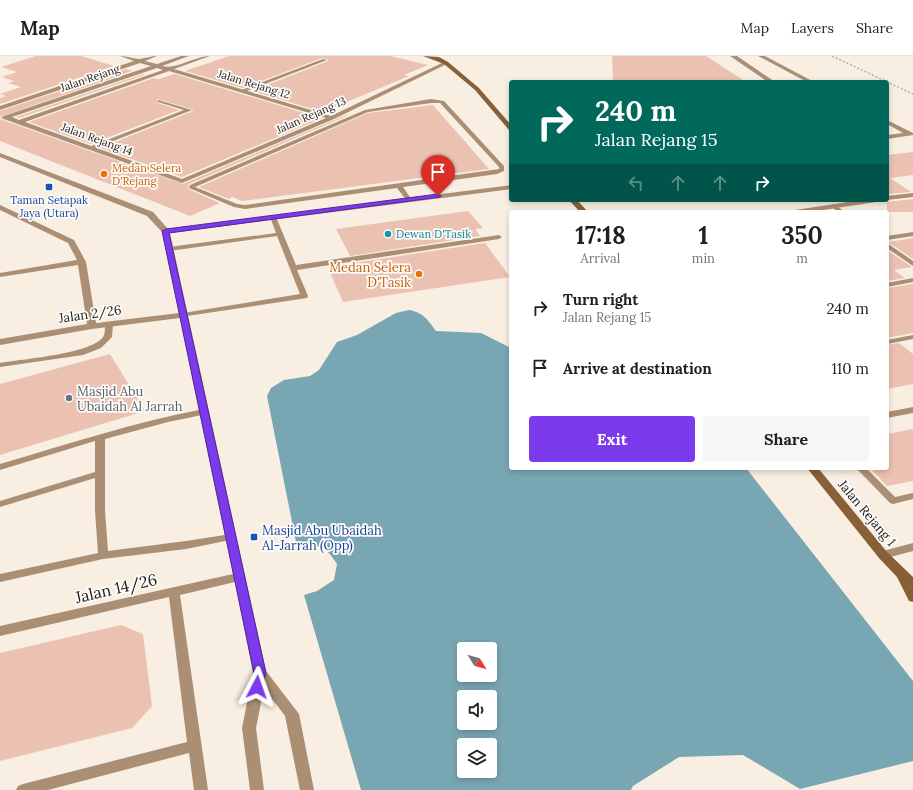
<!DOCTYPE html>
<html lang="en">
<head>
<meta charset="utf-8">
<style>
	body { margin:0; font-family:Lora,serif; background:#f6f6f6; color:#202124; height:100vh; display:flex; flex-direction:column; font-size:15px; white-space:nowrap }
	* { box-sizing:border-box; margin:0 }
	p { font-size:13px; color:#757577 }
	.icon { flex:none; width:22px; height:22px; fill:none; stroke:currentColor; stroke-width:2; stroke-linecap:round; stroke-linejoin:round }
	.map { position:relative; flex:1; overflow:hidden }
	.side { position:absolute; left:509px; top:154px; width:380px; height:260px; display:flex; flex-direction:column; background:#fff; border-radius:4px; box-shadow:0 2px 6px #0003 }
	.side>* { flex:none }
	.guide { position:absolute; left:509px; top:24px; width:380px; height:122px; border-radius:4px; box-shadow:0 2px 6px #0003; background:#00695c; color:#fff; overflow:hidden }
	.needle { width:26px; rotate:127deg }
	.tools { position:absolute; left:457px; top:586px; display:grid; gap:8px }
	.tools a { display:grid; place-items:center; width:40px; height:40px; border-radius:4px; background:#fff; box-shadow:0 2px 6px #0003; font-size:20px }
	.pin { position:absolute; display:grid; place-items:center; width:34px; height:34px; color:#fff; margin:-41px -17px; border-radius:50% 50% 50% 0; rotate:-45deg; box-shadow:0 0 4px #0007 }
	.pin .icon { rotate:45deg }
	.me { position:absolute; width:44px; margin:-22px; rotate:4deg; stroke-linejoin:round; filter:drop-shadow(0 0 3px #0008) }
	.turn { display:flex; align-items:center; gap:14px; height:84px; padding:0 20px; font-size:18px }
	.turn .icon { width:52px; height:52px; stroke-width:2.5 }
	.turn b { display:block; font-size:28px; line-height:34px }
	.lanes { display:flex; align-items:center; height:38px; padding:0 20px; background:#0003; justify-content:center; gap:20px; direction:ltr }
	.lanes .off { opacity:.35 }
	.eta { display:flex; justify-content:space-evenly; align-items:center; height:68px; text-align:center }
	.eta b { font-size:24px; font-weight:800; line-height:28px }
	.button { display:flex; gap:8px; margin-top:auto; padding:8px 20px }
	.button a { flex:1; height:46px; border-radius:4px; background:#7c3aed; color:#fff; font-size:16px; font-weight:800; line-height:46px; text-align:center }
	.button a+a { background:#f6f6f6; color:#202124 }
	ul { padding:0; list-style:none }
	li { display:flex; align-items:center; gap:12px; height:60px; padding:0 20px }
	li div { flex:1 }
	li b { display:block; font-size:15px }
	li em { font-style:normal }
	header { display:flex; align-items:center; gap:24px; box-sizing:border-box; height:56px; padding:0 20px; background:#fff; border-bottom:1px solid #e0e0e0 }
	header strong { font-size:19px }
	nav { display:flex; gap:22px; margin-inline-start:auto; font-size:14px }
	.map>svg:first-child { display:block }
	.water { fill:#79a6b3; fill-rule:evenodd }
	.building { fill:#ebc2b2 }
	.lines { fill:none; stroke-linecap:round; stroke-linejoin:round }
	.path { stroke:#b7afa5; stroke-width:1.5; stroke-dasharray:2 2; stroke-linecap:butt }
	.lane { fill:#ab8f74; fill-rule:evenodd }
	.street { fill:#ab8f74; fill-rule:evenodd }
	.secondary { fill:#886038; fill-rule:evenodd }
	.route { fill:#7c3aed; stroke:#51269a }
	.food-dot { fill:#e8710a; stroke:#fefcfa; stroke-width:1.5 }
	.transit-dot { fill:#1a4fb4; stroke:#fefcfa; stroke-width:1.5 }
	.culture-dot { fill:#0f9aa8; stroke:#fefcfa; stroke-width:1.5 }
	.worship-dot { fill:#6b7280; stroke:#fefcfa; stroke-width:1.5 }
	.labels { text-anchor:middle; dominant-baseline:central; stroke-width:3.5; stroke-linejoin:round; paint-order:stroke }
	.far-street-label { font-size:11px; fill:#24201c; stroke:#fefcfa }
	.far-food-label { font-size:11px; fill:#c56008; stroke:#fefcfa; text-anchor:start }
	.far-transit-label { font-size:11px; fill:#164399; stroke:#fefcfa }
	.far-culture-label { font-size:11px; fill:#0d838f; stroke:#fefcfa; text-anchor:start }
	.food-label { font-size:13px; fill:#c56008; stroke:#fefcfa; text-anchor:end }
	.street-label { font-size:13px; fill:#24201c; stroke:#fefcfa }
	.worship-label { font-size:13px; fill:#5b616d; stroke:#fefcfa; text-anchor:start }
	.transit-label { font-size:13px; fill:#164399; stroke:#fefcfa; text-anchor:start }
	.near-street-label { font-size:16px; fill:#24201c; stroke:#fefcfa }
</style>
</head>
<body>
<header>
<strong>Map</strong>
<nav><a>Map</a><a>Layers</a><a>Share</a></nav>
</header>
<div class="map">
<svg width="913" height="734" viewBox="0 0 913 734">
	<rect width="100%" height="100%" fill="#f8eee2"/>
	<!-- water -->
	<path class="water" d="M409,254c15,3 18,9 27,21l45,2 30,15v120h235l167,213v80l-113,28 -57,-34 -64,2 -46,29 -2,4h-270l-57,-195 13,-4 17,-11 3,-16c-12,-19 -18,-20 -40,-17l-30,-151 4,-8 13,-8 26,-4 9,-6 18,-28 20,-7 39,-22zM464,593h26v26h-26zM464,641h26v26h-26zM464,689h26v26h-26z"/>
	<!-- building -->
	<g class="building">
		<polygon points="36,0 81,0 114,10 0,48 0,42 6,40 0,38 21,31 8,27 14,25 2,21 17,16 1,11"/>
		<polygon points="229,0 390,0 428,9 404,19 409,20 323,56 252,35 328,5 327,3 322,2 243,32 185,15"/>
		<polygon points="612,0 706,0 746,26 613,26"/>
		<polygon points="126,13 132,15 0,61 0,55"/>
		<polygon points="143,18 144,19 19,62 16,61"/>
		<polygon points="175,18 314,60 309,62 310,63 322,62 182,121 100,92 193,55 192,53 157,43 158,47 179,54 91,88 29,66 154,22 158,23"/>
		<polygon points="433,49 489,113 242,145 232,141 229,143 199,131 368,57"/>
		<polygon points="351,58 189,128 188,133 220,147 190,160 0,85 0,63 183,128 346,59"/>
		<polygon points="913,96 913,119 890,122 911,136 887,138 887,99"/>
		<polygon points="913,143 913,156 887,156 887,146"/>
		<polygon points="468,155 483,172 475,173 480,180 350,200 336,173"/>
		<polygon points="913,182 913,203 888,186"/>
		<polygon points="485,187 510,221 343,246 329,214 356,210 354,207"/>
		<polygon points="887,194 912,211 894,214 905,222 887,225"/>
		<polygon points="913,228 913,277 887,282 887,232"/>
		<polygon points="899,287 913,298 913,328 887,333 887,289"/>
		<polygon points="110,298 145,355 0,399 0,328"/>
		<polygon points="913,373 913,425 887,430 870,412 887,412 887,378"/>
		<polygon points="121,569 143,578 152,650 132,672 0,705 0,597"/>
	</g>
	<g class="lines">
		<!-- path -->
		<polyline class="path" points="832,0 913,38"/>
		<!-- lane -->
		<g class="lane">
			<polygon points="323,3 327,4 244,36 239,35"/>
			<path d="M431,43l13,2 60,65v5l-7,3 -94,13 9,13 -3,2 -2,-1 -10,-13 -152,21 -11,-2 -45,-19 1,-3 175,-75zM431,47h9l59,64v2l-254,36 -8,-1 -42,-17 173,-75z"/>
			<polygon points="158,44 192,54 93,93 89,93 89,91 184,54 158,46"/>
			<polygon points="834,148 845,156 838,156 831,150"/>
			<polygon points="273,159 276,161 296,209 499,179 502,181 499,183 297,214 308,240 307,242 180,261 179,259 183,257 300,238 277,180 169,195 166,193 169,191 276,177 270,161"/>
			<polygon points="913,176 913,180 887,184 887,180"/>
			<polygon points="887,187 913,205 913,210 887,192"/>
			<path d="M106,266h3l4,2 -1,13 -11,11 -18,7 -83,12v-4c22,-4 91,-9 103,-26 3,-4 1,-10 3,-15z"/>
			<polygon points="913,279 913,283 887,288 887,284"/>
			<path d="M204,353l4,3 -1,2 -39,8 -63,17v72l3,40 78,-10 45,-7 4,1 1,2 -1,2 -49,10 -83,10 -103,23v-8l98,-21 -3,-42v-33l-95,29v-6l95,-29v-31l-95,29v-6c68,-20 135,-42 204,-55z"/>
			<polygon points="856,412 866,412 895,441 913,437 913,443 893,448 890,447"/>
		</g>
		<!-- street -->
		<g class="street">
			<path d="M120,0c7,0 14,3 20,3 6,-1 11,-3 17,-3l-12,5 12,3 24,-8h8l-27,10c15,4 32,-10 48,-10l-36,13 157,47 113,-54 5,1 -115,56 -152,64 -181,-65 3,-2 147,-50 -11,-3 -140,47v-4l134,-45zM157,12l6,2 -144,50 -7,-3zM169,15l157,47 -144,61 -157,-57z"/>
			<polygon points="730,0 737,0 775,26 768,26"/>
			<polygon points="758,0 765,0 814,26 807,26"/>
			<polygon points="887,64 913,77 913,79 887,83 887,79 903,77 887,68"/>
			<polygon points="0,97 153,156 168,173 511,129 511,133 170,177 266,615 299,658 314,734 300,734 285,660 264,632 256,672 264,734 250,734 242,672 253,617 235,526 180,539 208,734 194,734 189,697 48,734 16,734 18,730 23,728 187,686 169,541 0,580 0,570 233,518 180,262 92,273 0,289 0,283 87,268 78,209 0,221 0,217 77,204 68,187 0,154 0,149 74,184 86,206 96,267 179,257 162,176 147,160 0,101"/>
			<polygon points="913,137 913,141 887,144 886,144 887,140"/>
			<polygon points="861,144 880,144 876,146 810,156 791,156 795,154"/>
			<polygon points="913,222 913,226 887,231 887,227"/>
			<polygon points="913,351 913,357 887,362 887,356"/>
			<polygon points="913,487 913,495 883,503 879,502 877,499 879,496"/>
		</g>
		<!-- secondary -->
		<g class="secondary">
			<polygon points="423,0 439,1 448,6 479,32 511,69 511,75 509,74 475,34 444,8"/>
			<polygon points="569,144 577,144 588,156 580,156"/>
			<polygon points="807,412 818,412 887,496 913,521 913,546 909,545 897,521 879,502"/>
		</g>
	</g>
	<!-- route -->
	<polygon class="route" points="438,138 441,140 440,141 169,177 266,617 261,634 257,635 253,634 251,631 254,617 162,175 166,173"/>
	<!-- markers -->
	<g class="food-dot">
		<circle cx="104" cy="118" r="4"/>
		<circle cx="419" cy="218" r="4"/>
	</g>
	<g class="transit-dot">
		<rect x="45" y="127" width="8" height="8" rx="2"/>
		<rect x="250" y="477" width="8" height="8" rx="2"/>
	</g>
	<circle class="culture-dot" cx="388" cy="178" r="4"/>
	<circle class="worship-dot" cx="69" cy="342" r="4"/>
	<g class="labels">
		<!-- far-street labels -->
		<g class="far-street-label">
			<text transform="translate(90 22) rotate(-19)">Jalan Rejang</text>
			<text transform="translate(254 28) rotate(17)">Jalan Rejang 12</text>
			<text transform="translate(311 59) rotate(-24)">Jalan Rejang 13</text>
			<text transform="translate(97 83) rotate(20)">Jalan Rejang 14</text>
		</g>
		<!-- far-food labels -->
		<g class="far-food-label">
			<text x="112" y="112">Medan Selera<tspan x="112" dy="13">D'Rejang</tspan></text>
		</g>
		<!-- far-transit labels -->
		<g class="far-transit-label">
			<text x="49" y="144">Taman Setapak<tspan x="49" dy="13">Jaya (Utara)</tspan></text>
		</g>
		<!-- far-culture labels -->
		<g class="far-culture-label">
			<text x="396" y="178">Dewan D'Tasik</text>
		</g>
		<!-- food labels -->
		<g class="food-label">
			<text x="411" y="211">Medan Selera<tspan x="411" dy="15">D'Tasik</tspan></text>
		</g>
		<!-- street labels -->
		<g class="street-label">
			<text transform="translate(90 258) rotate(-8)">Jalan 2/26</text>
			<text transform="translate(867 457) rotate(50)">Jalan Rejang 1</text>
		</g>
		<!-- worship labels -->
		<g class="worship-label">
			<text x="77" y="335">Masjid Abu<tspan x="77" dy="15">Ubaidah Al Jarrah</tspan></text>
		</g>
		<!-- transit labels -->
		<g class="transit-label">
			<text x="262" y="474">Masjid Abu Ubaidah<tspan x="262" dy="15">Al-Jarrah (Opp)</tspan></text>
		</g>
		<!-- near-street labels -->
		<g class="near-street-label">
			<text transform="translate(116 532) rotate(-13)">Jalan 14/26</text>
		</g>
	</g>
</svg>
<div class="tools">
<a><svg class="needle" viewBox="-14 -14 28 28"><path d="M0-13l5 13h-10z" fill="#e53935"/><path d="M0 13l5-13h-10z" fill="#757577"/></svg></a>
<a><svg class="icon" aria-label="sound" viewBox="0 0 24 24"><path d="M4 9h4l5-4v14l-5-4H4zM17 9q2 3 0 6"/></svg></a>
<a><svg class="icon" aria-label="layers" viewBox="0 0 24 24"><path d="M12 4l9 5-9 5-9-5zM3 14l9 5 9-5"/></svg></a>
</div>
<div class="pin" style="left:438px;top:140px;background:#d93025"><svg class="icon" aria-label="arrive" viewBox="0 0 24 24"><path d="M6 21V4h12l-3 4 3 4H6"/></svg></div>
<svg class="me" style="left:257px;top:631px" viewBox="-20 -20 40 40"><path d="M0-17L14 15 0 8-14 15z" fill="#7c3aed" stroke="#fff" stroke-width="4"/></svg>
<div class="guide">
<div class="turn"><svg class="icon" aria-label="right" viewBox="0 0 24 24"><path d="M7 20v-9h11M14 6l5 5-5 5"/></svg><div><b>240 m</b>Jalan Rejang 15</div></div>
<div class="lanes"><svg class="icon off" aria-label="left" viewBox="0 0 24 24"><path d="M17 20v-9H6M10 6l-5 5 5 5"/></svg><svg class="icon off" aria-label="ahead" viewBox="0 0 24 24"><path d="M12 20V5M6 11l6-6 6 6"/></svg><svg class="icon off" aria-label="ahead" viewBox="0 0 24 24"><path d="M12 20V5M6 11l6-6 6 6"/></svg><svg class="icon" aria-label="right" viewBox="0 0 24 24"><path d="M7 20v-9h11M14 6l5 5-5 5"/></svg></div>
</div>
<section class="side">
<div class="eta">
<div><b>17:18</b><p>Arrival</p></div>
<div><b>1</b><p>min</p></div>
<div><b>350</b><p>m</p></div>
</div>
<ul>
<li><svg class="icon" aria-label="right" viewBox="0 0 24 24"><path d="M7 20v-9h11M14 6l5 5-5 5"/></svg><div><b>Turn right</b><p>Jalan Rejang 15</p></div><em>240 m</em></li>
<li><svg class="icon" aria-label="arrive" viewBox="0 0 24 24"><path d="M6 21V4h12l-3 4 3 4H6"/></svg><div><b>Arrive at destination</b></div><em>110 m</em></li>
</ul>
<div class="button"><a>Exit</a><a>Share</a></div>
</section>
</div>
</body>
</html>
